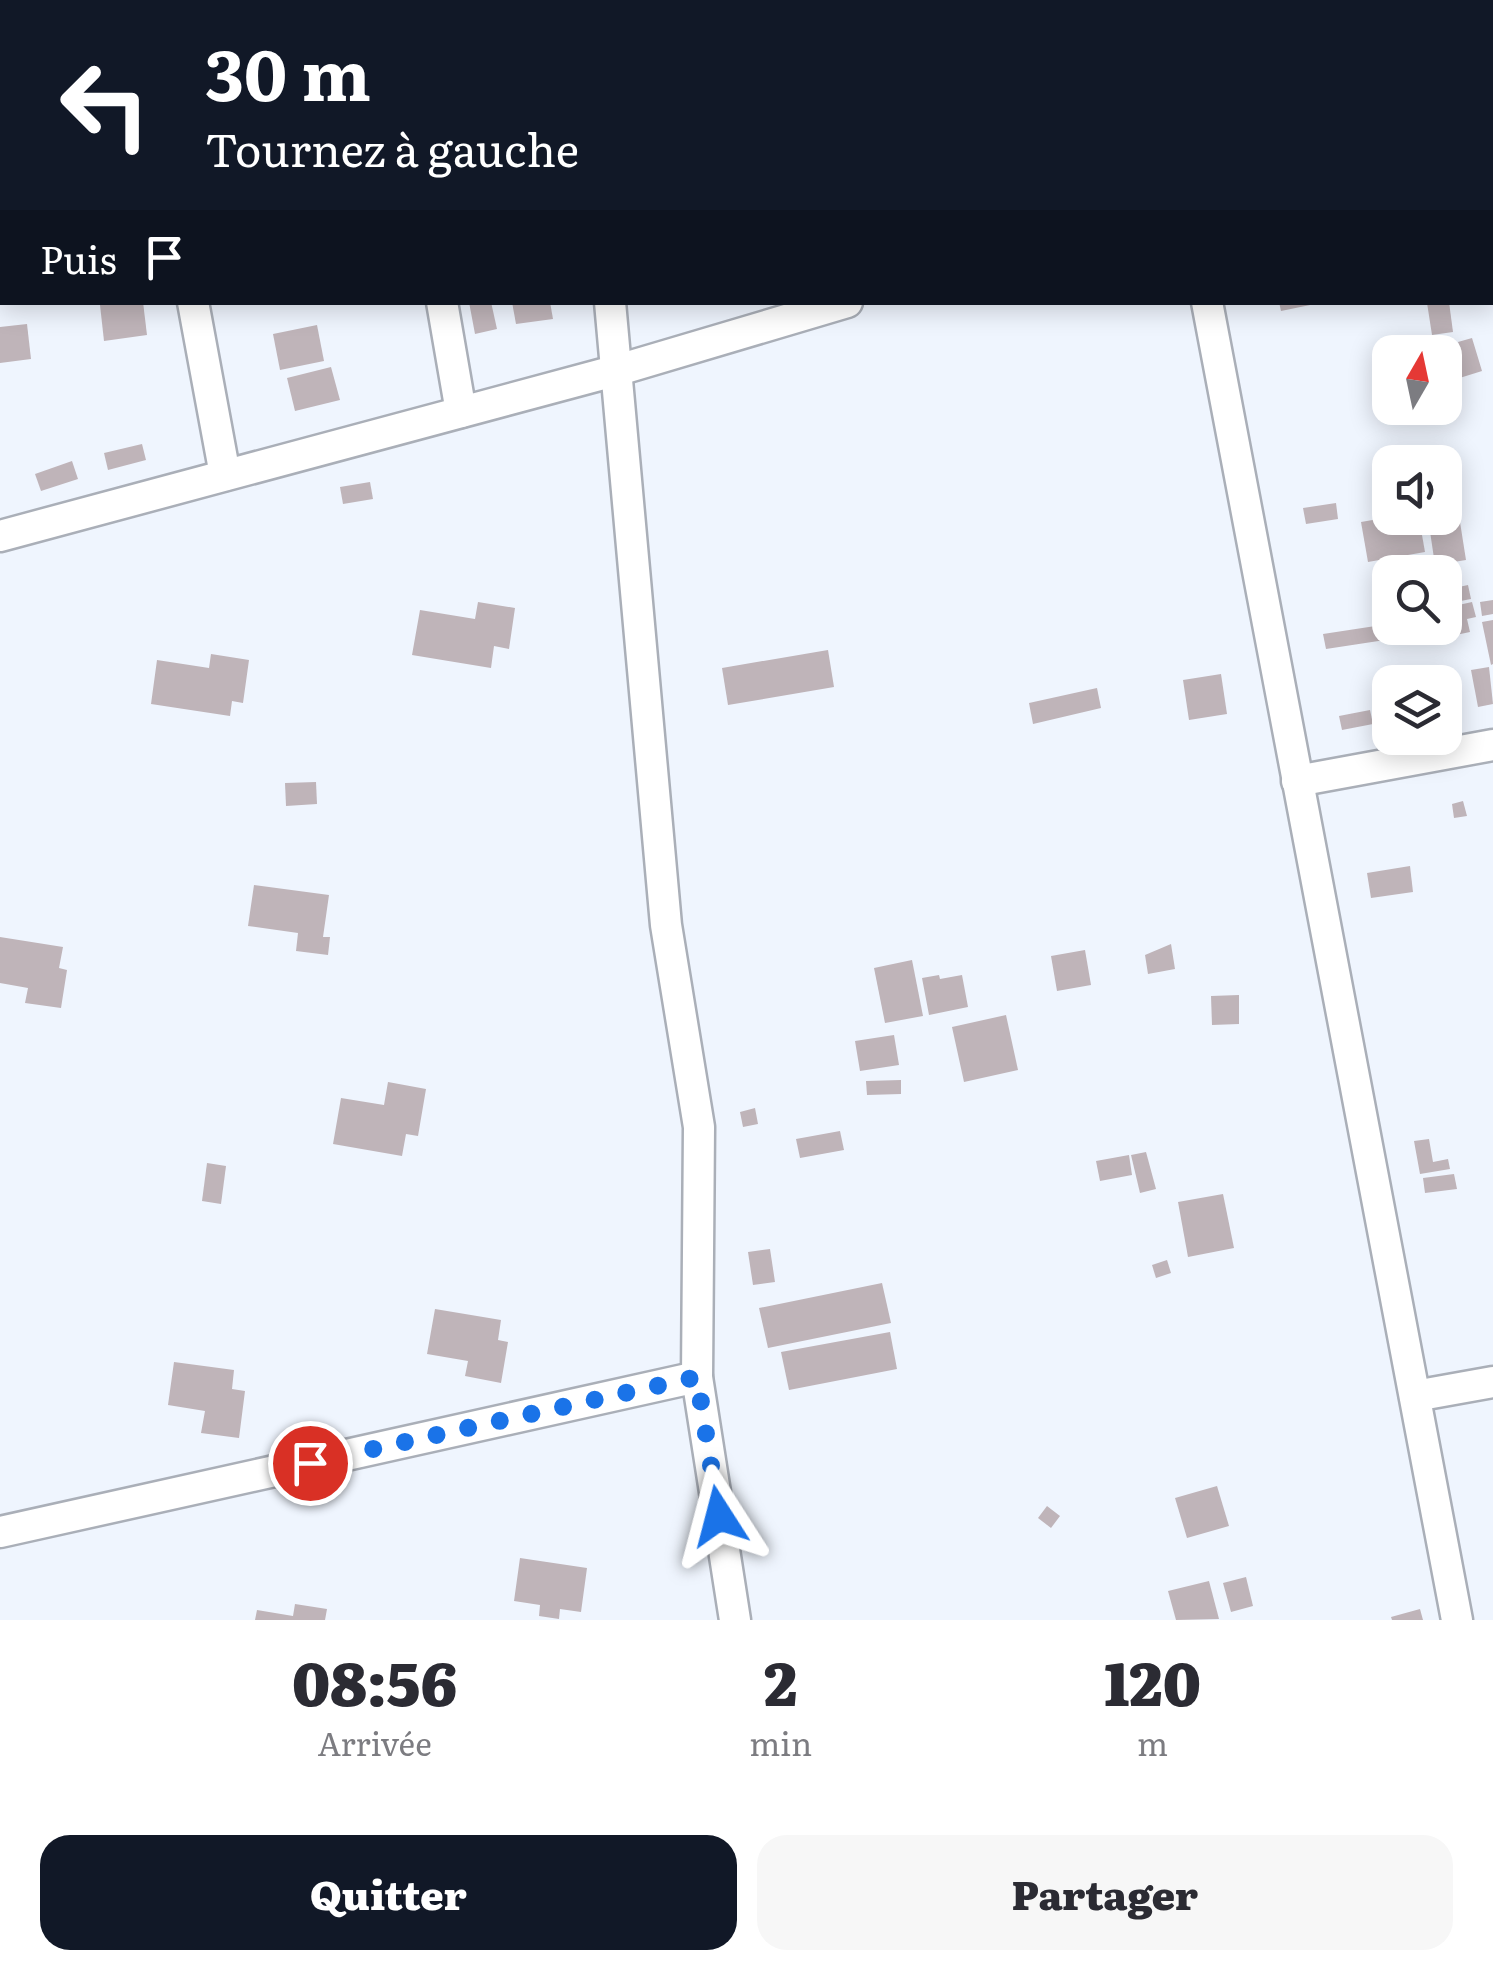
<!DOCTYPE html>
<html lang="fr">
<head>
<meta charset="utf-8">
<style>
	body { margin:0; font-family:Literata,serif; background:#f7f7f7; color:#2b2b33; height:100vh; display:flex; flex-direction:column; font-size:38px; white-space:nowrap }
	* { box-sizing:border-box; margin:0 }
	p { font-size:32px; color:#7c7c81 }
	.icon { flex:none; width:55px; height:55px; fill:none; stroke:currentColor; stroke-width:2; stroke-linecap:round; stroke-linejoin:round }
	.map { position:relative; height:1620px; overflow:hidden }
	.panel { display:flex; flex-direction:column; background:#fff; flex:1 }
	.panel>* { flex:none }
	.top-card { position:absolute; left:0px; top:0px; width:1495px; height:305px; box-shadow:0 5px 25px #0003; background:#111827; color:#fff; overflow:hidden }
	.needle { width:65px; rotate:9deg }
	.fabs { position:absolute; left:1372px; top:335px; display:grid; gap:20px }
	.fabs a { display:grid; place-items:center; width:90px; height:90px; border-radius:20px; background:#fff; box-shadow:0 5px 25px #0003; font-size:50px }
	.pin { position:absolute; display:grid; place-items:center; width:85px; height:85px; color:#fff; margin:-42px; border:5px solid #fff; border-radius:50%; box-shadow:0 2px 10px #0007 }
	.me { position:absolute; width:110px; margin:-55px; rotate:351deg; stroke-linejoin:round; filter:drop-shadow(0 0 8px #0008) }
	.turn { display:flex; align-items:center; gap:35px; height:210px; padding:0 40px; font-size:45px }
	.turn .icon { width:130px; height:130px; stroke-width:2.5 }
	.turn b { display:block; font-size:70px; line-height:85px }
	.then { display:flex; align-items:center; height:95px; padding:0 40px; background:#0003; gap:20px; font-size:38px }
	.eta { display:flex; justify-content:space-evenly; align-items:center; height:170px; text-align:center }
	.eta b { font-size:60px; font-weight:800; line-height:70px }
	.primary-button { display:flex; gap:20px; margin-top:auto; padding:20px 40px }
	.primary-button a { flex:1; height:115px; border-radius:30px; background:#111827; color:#fff; font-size:40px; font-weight:800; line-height:115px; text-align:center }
	.primary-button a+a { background:#f7f7f7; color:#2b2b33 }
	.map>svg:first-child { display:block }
	.building { fill:#bfb4b9 }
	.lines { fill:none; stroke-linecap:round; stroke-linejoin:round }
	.minor-casing { stroke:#aaafb8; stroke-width:35 }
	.minor { stroke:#fff; stroke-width:30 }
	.route { stroke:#1a73e8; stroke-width:18; stroke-dasharray:0 32.4 }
</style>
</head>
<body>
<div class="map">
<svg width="1493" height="1620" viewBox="0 0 1493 1620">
	<rect width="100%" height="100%" fill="#eff5fe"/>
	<!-- building -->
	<g class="building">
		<polygon points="143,302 147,335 104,341 100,305"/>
		<polygon points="469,302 491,302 497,329 475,334"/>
		<polygon points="512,302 550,302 553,319 516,324"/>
		<polygon points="1279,302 1315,302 1315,304 1281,311"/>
		<polygon points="1449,302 1453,332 1432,335 1427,303"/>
		<polygon points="27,324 31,359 0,363 0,327"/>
		<polygon points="317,325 324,361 280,370 273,334"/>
		<polygon points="1418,336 1422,352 1388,352 1386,343"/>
		<polygon points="1472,338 1482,371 1450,381 1445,357 1461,352 1458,342"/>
		<polygon points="331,367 340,400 295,411 287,378"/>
		<polygon points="142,444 146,460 108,470 104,453"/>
		<polygon points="72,461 78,479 41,491 35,474"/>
		<polygon points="370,482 373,499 343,504 340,487"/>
		<polygon points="1336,503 1338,519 1306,524 1303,508"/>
		<polygon points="1457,503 1466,560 1435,565 1428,518 1445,518 1445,504"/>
		<polygon points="1390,517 1419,518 1425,552 1368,562 1361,522"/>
		<polygon points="1468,585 1471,599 1445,604 1445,590"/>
		<polygon points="1493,600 1493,614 1482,616 1480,602"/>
		<polygon points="478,602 515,608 509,649 494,646 491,668 412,655 420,610 475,619"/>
		<polygon points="1472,602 1476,617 1467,619 1470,632 1451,636 1445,608"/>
		<polygon points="1493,620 1493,664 1491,665 1482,622"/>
		<polygon points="1382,625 1385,640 1326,649 1323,634"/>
		<polygon points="828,650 834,687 728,705 722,668"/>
		<polygon points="211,654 249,660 243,703 232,701 230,716 151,704 157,660 209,668"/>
		<polygon points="1489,667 1493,704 1478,707 1471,670"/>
		<polygon points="1221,674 1227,714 1189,720 1183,680"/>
		<polygon points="1097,688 1101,708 1033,724 1029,703"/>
		<polygon points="1370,710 1373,724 1342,730 1339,716"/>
		<polygon points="316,782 317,804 286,806 285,783"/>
		<polygon points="1463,801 1467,816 1454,818 1452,804"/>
		<polygon points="1410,866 1413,892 1371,898 1367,873"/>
		<polygon points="254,885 329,895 323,937 330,937 328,955 296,951 298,933 248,926"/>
		<polygon points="0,937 63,947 59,968 67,970 61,1008 25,1003 28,988 0,983"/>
		<polygon points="1171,944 1175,969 1148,974 1145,955"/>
		<polygon points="1085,950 1091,985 1057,991 1051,956"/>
		<polygon points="912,960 923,1016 885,1023 874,968"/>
		<polygon points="939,975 940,979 962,975 968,1007 929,1015 922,978"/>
		<polygon points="1239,995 1239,1024 1212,1025 1211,996"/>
		<polygon points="1006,1015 1018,1070 964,1082 952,1027"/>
		<polygon points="894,1035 899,1065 860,1071 855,1041"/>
		<polygon points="901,1080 901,1094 867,1095 866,1081"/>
		<polygon points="388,1082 426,1089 418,1136 406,1134 402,1156 333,1144 341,1098 384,1105"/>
		<polygon points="755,1108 758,1124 743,1127 740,1112"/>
		<polygon points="840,1131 844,1150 800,1158 796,1139"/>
		<polygon points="1429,1139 1433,1162 1448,1159 1450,1169 1420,1174 1414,1141"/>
		<polygon points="1146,1152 1156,1189 1140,1193 1131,1155"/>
		<polygon points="1129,1155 1132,1175 1100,1181 1096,1161"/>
		<polygon points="207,1163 226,1166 221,1204 202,1201"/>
		<polygon points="1454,1174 1457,1189 1425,1193 1423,1178"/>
		<polygon points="1223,1194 1234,1248 1188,1257 1178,1202"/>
		<polygon points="770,1249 775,1282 753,1285 748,1252"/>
		<polygon points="1167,1260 1171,1273 1156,1278 1152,1265"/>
		<polygon points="882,1283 891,1323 768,1348 759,1308"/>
		<polygon points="435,1309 501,1320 498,1340 508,1342 501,1383 465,1376 468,1361 427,1354"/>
		<polygon points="890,1332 897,1369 789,1390 781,1352"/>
		<polygon points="174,1362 234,1370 232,1389 245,1391 239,1438 201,1433 205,1411 168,1405"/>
		<polygon points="1217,1486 1229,1526 1187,1538 1175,1498"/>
		<polygon points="1047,1506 1060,1516 1051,1528 1038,1518"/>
		<polygon points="520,1558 587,1568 581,1612 560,1609 559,1619 539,1616 540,1605 514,1601"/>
		<polygon points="1246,1577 1253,1606 1231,1612 1223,1583"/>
		<polygon points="1209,1581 1219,1619 1176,1620 1168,1591"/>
		<polygon points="295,1604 327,1609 325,1620 255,1620 257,1610 293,1616"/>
		<polygon points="1420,1609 1423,1620 1392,1620 1391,1617"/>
	</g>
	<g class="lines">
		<!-- minor casing -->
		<g class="minor-casing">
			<g id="minor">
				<polyline points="389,0 390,2"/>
				<polyline points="574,0 574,2"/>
				<polyline points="1149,0 1149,2"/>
				<polyline points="0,125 2,124"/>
				<polyline points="1492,146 1493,146"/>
				<polyline points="193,302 225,475"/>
				<polyline points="442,302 461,412"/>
				<polyline points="610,302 666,925 699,1127 697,1377 735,1620"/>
				<polyline points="1207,302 1457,1620"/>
				<polyline points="0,536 618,370 847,302"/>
				<polyline points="1297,781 1493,745"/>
				<polyline points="1415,1396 1493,1382"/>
				<polyline points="0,1532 697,1377"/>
			</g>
		</g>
		<!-- minor -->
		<use href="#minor" class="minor"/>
	</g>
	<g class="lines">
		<!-- route -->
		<polyline class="route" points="310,1463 697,1377 719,1516"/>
	</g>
</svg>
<div class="fabs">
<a><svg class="needle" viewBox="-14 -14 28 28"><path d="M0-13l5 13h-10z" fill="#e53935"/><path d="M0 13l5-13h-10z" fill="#7c7c81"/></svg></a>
<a><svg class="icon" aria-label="sound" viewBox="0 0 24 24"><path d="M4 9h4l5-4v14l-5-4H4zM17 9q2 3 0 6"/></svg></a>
<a><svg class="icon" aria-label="search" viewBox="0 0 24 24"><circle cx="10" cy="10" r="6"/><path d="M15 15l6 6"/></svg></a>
<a><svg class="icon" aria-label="layers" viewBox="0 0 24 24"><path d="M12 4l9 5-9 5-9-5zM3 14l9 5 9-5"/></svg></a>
</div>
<div class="pin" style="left:310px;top:1463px;background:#d93025"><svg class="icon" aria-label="arrive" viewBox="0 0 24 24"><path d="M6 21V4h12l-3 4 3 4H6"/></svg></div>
<svg class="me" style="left:719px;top:1516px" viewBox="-20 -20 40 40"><path d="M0-17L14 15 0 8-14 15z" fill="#1a73e8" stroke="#fff" stroke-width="4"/></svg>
<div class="top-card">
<div class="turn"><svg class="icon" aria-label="left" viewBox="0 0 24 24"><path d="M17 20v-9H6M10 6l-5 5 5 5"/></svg><div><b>30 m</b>Tournez à gauche</div></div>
<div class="then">Puis<svg class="icon" aria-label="arrive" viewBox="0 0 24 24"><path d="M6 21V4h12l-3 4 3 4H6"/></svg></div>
</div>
</div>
<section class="panel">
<div class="eta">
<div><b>08:56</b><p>Arrivée</p></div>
<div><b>2</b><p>min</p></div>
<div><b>120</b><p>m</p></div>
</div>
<div class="primary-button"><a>Quitter</a><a>Partager</a></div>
</section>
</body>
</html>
